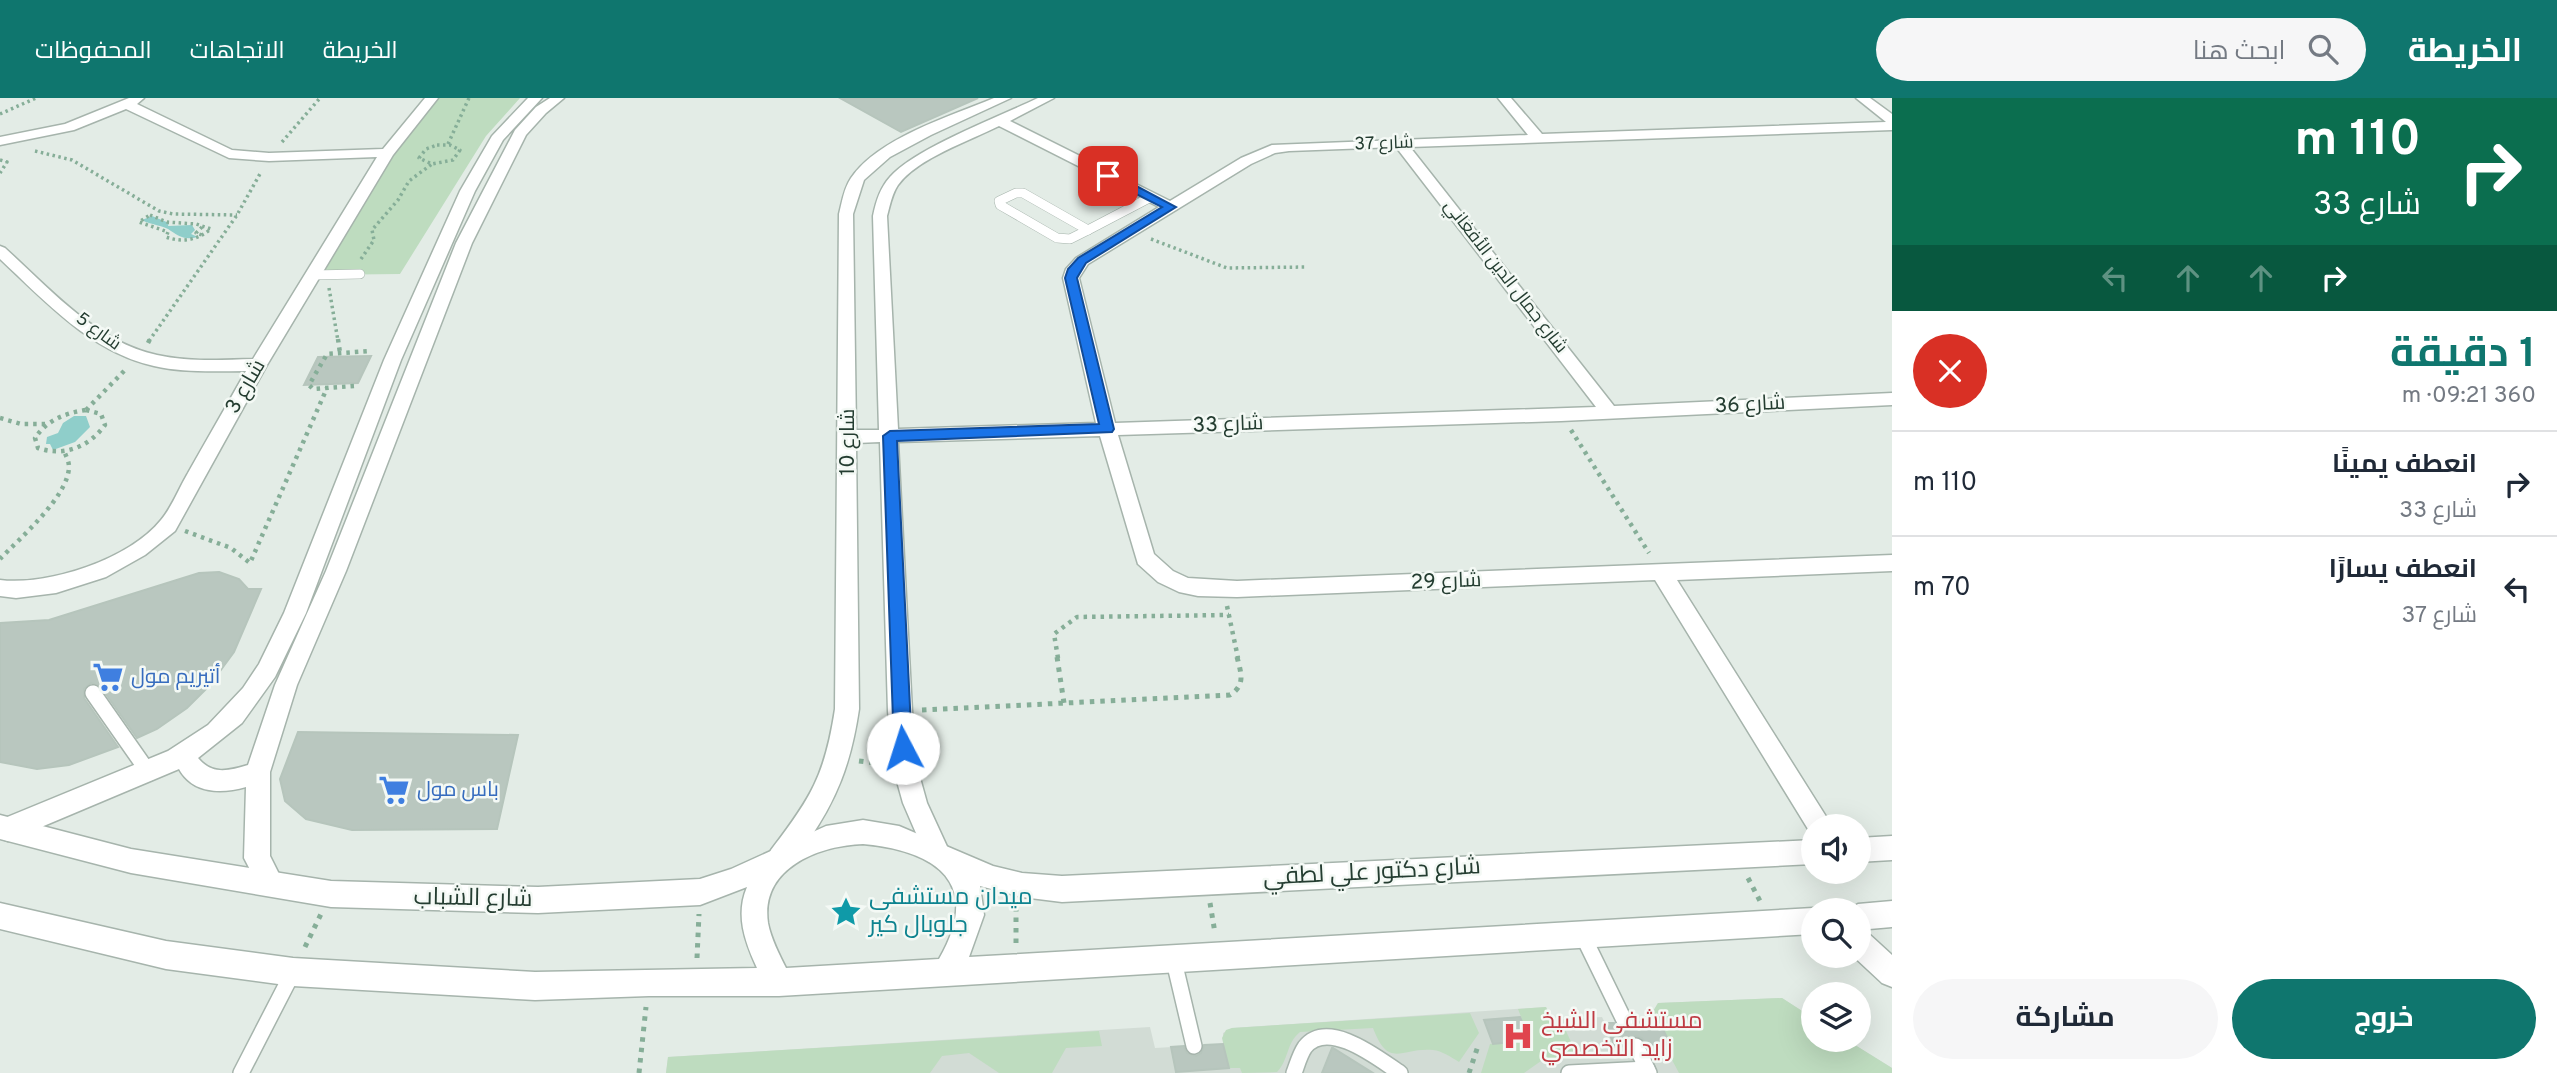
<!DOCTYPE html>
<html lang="ar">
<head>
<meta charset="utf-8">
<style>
	body { margin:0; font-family:Overpass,Cairo,sans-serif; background:#f6f6f7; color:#1f2937; direction:rtl; height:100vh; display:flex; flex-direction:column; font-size:26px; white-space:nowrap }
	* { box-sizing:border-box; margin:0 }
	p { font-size:23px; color:#747a83 }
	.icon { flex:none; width:38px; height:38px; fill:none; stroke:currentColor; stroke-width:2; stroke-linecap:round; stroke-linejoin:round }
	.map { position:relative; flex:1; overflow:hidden; direction:ltr }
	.drawer { display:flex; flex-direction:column; background:#fff; width:665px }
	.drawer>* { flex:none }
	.banner { background:#0b6e4f; color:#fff; overflow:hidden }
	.buttons { position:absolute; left:1801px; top:716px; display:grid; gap:14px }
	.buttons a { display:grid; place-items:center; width:70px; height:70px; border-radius:50%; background:#fff; box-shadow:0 7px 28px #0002; font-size:35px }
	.pin { position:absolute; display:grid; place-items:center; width:60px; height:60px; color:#fff; margin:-30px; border-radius:14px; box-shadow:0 4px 10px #0006 }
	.me { position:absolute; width:77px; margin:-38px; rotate:355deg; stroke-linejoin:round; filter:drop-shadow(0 0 5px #0008) }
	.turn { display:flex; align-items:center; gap:24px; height:147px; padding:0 21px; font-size:32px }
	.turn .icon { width:91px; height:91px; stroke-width:2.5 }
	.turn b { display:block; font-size:49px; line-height:60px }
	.lanes { display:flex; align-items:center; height:66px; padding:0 21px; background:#0003; justify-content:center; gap:35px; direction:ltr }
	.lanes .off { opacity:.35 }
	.round { display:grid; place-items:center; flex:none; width:74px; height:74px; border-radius:37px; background:#f6f6f7 }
	.headline { display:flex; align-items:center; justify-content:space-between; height:119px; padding:0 21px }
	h1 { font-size:42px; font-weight:700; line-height:52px; color:#0f766e }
	.cta { display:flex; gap:14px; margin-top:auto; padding:14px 21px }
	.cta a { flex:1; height:80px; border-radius:42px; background:#0f766e; color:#fff; font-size:28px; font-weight:700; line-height:80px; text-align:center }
	.cta a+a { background:#f6f6f7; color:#1f2937 }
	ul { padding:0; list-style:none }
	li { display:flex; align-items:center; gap:21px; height:105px; padding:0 21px; border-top:2px solid #e0e1e3 }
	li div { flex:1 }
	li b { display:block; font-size:26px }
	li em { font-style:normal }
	header { display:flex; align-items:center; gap:42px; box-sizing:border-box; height:98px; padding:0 35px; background:#0f766e; color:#fff }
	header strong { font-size:33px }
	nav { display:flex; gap:38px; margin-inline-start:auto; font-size:24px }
	.search { width:490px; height:63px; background:#f6f6f7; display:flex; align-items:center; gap:18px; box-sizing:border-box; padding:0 24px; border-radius:38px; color:#747a83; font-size:26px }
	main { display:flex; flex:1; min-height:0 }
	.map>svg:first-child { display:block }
	.built { fill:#d2dcd5 }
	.green { fill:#bedcbf }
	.water { fill:#8fceca }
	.building { fill:#b9c7bf; stroke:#b6c5bc; stroke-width:2 }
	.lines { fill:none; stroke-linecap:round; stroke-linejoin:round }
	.service-far1-casing { stroke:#a6b4ac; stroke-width:10 }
	.service-casing { stroke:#a6b4ac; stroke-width:18 }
	.minor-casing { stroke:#a6b4ac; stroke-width:3 }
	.tertiary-casing { stroke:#a6b4ac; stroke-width:3 }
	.path-far2 { stroke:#86ae98; stroke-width:3.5; stroke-dasharray:2.5 3.5; stroke-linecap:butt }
	.path-far1 { stroke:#86ae98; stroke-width:4.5; stroke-dasharray:3.5 5; stroke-linecap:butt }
	.path { stroke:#86ae98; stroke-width:5; stroke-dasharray:4.5 6; stroke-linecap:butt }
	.service-far1 { stroke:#fff; stroke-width:9 }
	.service { stroke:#fff; stroke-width:15 }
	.minor { fill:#fff; fill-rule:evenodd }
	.tertiary { fill:#fff; fill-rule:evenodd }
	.route { fill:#1a73e8; stroke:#114b97; stroke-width:2 }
	.labels { text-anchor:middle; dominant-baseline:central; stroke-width:5; stroke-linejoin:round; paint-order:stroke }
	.far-street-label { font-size:18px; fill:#243d31; stroke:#f4f9f5 }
	.street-label { font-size:21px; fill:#243d31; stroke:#f4f9f5 }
	.shop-label { font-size:21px; fill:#366cbe; stroke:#f4f9f5; text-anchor:start }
	.near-street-label { font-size:24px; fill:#243d31; stroke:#f4f9f5 }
	.near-culture-label { font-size:24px; fill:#0d838f; stroke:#f4f9f5; text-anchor:start }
	.near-health-label { font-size:24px; fill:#be3a42; stroke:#f4f9f5; text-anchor:start }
</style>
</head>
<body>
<header>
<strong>الخريطة</strong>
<div class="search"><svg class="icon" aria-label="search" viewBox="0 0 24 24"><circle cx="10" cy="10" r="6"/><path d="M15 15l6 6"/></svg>ابحث هنا</div>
<nav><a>الخريطة</a><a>الاتجاهات</a><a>المحفوظات</a></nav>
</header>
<main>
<section class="drawer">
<div class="banner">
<div class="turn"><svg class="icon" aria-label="right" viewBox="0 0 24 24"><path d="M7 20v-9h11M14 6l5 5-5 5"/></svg><div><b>110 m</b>شارع 33</div></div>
<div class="lanes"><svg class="icon off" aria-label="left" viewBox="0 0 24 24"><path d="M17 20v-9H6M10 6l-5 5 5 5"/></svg><svg class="icon off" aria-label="ahead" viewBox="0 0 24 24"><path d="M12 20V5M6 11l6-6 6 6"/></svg><svg class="icon off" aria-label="ahead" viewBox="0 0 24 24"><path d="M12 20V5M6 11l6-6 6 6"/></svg><svg class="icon" aria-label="right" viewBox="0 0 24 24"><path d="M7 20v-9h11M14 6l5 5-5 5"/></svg></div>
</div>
<div class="headline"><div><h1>1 دقيقة</h1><p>360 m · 09:21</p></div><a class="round" style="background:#d93025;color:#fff"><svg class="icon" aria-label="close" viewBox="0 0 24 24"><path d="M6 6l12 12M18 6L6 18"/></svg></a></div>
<ul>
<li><svg class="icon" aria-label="right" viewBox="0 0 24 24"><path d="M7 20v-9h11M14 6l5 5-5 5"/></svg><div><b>انعطف يمينًا</b><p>شارع 33</p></div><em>110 m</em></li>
<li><svg class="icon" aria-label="left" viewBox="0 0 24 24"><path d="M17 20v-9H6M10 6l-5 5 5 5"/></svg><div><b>انعطف يسارًا</b><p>شارع 37</p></div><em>70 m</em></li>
</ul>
<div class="cta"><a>خروج</a><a>مشاركة</a></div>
</section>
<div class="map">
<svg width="1892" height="975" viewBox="0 0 1892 975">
	<rect width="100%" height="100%" fill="#e3ece6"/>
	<!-- built -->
	<polygon class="built" points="1782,900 1813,920 1813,942 1847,942 1892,970 1892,975 666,975 668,959 1150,929 1155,950 1223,946 1223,935 1232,930 1546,909 1552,922 1602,919 1605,925 1654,923 1652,915 1658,905"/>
	<!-- green -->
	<g class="green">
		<polygon points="436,0 520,0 486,38 400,176 313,177 387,55"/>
		<polygon points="1782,900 1813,920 1813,942 1847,942 1892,970 1892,975 1679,975 1664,947 1669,946 1652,915 1658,905"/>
		<polygon points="1546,909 1556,933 1566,933 1578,959 1541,963 1524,975 1481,975 1490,946 1530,942 1518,911"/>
		<path d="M1470,915l9,20 -20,29c-8,-5 -17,-11 -26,-12 -32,-3 -44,20 -60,-22l-73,4c-14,11 -11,28 -23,40l-35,1 -2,-5h-11l-7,-30 4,-8 6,-2z"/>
		<polygon points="1099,933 1102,948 1066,950 1052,975 999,975 969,955 942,958 930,975 666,975 668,959"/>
	</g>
	<!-- water -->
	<g class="water">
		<path d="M152,118l17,7 -1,3 24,-1 3,5 -4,4 7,3c-13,3 -18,0 -27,-6 -7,-6 -21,-6 -29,-11z"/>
		<polygon points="74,318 86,318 90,329 75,344 53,352 50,346 46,346 47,339 58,335 63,325"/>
	</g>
	<!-- building -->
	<g class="building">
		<polygon points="840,0 978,0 901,34"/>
		<polygon points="371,258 358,285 304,287 318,259"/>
		<polygon points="219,474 239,481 248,491 261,491 234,554 209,588 187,610 157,631 137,640 101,589 91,585 84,591 84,600 118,649 69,667 37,671 0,664 0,525 49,522 199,475"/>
		<polygon points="298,634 518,637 497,731 352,732 306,721 285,703 280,681"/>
		<polygon points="1520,919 1530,942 1493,946 1484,922"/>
		<polygon points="1659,923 1670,946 1647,947 1642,940 1636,938 1628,942 1626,948 1615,949 1605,925 1614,925 1619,932 1625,934 1633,930 1635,924"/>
		<polygon points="1223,946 1229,970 1176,974 1171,949 1184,948 1187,955 1196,958 1201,955 1204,947"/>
		<polygon points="1332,950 1333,950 1373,975 1322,975"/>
	</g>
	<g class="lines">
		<!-- service-far1 casing -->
		<g class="service-far1-casing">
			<g id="service-far1">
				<polygon points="1016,95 1023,95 1088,132 1070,141 1057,140 1000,107 999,103"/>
				<polyline points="1088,132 1151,99"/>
				<polyline points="313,177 360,176"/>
			</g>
		</g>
		<!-- service casing -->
		<g class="service-casing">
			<g id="service">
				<polyline points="93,595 149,675"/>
				<polyline points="1583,838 1625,924"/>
				<polyline points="1173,859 1194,948"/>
				<polyline points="1636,948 1649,975"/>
				<polyline points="241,975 293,874"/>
				<path d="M1294,975c3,-8 6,-19 11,-26 23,-29 74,12 95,26"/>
				<polyline points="1569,975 1647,971"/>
			</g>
		</g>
		<!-- minor casing -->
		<g class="minor-casing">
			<g id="minor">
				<path d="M129,0h15l-7,6 95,46 37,3 114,-4 42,-51h13l-45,57 -126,210 -92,166 -30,24 -39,22 -50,16 -40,5 -16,-2v-16c48,6 130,-21 161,-60 11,-13 18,-32 27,-47 19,-34 39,-68 58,-102 -30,0 -62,2 -92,-5 -63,-14 -108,-64 -154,-107v-13l5,2c44,40 91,94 152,107 31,7 64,5 96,4l124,-202 -108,4 -40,-3 -103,-49 -52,21 -74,15v-8l65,-13z"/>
				<path d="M528,0h14l-39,42 -28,51 -74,169 -95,253 -31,64 -33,46 -44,35c14,17 30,13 50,7l27,-80 51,-114 130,-328 59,-113 21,-23 14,-9h14l-18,15 -20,22 -54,108 -126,328 -49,114 -27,87v84l14,28 -4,9 -9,3 -9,-3 -18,-35 2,-71c-25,7 -53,7 -67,-18l-171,72 -8,-3v-18l168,-69 40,-26 35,-37 16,-24 25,-51 100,-253 76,-169 32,-55z"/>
				<path d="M994,0h17l-80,37 -41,22 -26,23 -11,34 3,216h23l-6,-214c3,-15 7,-28 17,-39 25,-29 111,-61 148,-79h16l-44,23 160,80 71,-43 31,-13 256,-10 -30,-37h13l31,36 344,-12 -30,-24h14l22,16v16l-482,17 204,259 278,-13v12l-331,16 -443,14 36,119 19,17 15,7 49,3 655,-26v16l-215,9 155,246h-19l-2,8 -156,-254 -418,17 -39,-1 -19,-4 -21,-10 -20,-18 -38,-128 -202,6 14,269 5,56 10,36 23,50 -4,8 -9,4 -9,-4 -25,-58 -10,-36 -5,-56 -8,-269 -24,1 3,266c-8,54 -22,91 -53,135 -8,11 -14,22 -26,27l-9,-3 -4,-9 4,-9c40,-52 54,-75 64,-141l4,-495c3,-12 5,-26 12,-36 27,-40 100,-62 143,-80zM999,28l160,81 -83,51 -10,11 -3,9 33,145 -198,6 -11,-213c3,-11 5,-22 11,-31 20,-27 71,-44 101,-59zM1396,49l200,260 -481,16 -36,-145 9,-14 163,-100 24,-11 14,-2z"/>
				<polygon points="1858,831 1868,835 1892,857 1892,889 1882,885 1853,858 1858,858"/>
			</g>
		</g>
		<!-- tertiary casing -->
		<g class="tertiary-casing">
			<g id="tertiary">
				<path d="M0,717l131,34 200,32 207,6 162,-8 31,-10 95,-43 37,-6 36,6 94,40 29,7 40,3 751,-36v24l-751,38 -40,-5 -42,-11 4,29 -15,42 844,-49 5,2h-5v24l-1034,62h-130l-114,4 -242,-14 -127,-17 -166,-40v-26l166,38 127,17 242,14 222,-4c-12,-26 -22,-53 -10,-81l-47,18 -162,8 -207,-6 -200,-34 -131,-34zM863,746c74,7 120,39 76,115l-153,9c-7,-14 -15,-29 -18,-45 -8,-55 50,-77 95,-79z"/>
				<polygon points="1892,738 1892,762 1858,764 1858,740"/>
				<polygon points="1892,803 1892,829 1858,832 1858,812 1848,812 1858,806"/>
			</g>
		</g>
		<!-- path-far2 -->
		<g class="path-far2">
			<polyline points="0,16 36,0"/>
			<polyline points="282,44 320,0"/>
			<polyline points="448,46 469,0"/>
			<polygon points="437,47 450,47 460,52 453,62 432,66 419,60 426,51"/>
			<polyline points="35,53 72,62 159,113 173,116 237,117"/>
			<polyline points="0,62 7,64 0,75"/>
			<path d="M150,117l17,7 29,2 15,5c-14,11 -28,14 -45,8l2,-5 -29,-10z"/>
			<polyline points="202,129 196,135 202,137"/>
			<polyline points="1151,141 1227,170 1307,169"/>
			<polyline points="361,161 374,142 372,132 398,102 409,83 432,66"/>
			<polyline points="329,190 338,243"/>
			<polyline points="149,243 237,117 261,74"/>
		</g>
		<!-- path-far1 -->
		<g class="path-far1">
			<polyline points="338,241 340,255"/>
			<polyline points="148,245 150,241"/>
			<polyline points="354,288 313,291 309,287 327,256 370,253"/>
			<polyline points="86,312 127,270"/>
			<path d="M86,312l15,4 4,11c-16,22 -41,32 -67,23l-3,-10c12,-18 30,-25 51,-28z"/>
			<polyline points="0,320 21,326 45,326"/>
			<polyline points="1571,332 1649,455"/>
			<polyline points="185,433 231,450 250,465 327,290"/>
			<path d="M0,461c20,-21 68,-62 69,-92 0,-6 -3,-11 -5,-16"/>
			<polyline points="1227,508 1238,560"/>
			<polyline points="1058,560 1054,536 1077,519 1229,517"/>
		</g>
		<!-- path -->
		<g class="path">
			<polyline points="1057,559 1064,605"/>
			<path d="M922,612l308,-15c16,-10 11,-22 7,-38"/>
			<polyline points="859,663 882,666"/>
			<polyline points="1748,780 1760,803"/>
			<polyline points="1210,805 1215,835"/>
			<polyline points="1016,809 1016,846"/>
			<polyline points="305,849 321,816"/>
			<polyline points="697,860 699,816"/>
			<polyline points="639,975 646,909"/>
			<polyline points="1469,975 1478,948"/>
		</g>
		<!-- service-far1 -->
		<use href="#service-far1" class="service-far1"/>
		<!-- service -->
		<use href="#service" class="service"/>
		<!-- minor -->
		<use href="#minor" class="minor"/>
		<!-- tertiary -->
		<use href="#tertiary" class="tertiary"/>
	</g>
	<!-- route -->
	<polygon class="route" points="1104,75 1112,75 1176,109 1086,165 1077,180 1114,331 1112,334 897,343 912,650 910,656 903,658 897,656 894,650 883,338 890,333 1099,326 1065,180 1068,171 1078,160 1162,109 1104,80"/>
	<!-- icons -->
	<defs>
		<g id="supermarket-bare" transform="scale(2.415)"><path d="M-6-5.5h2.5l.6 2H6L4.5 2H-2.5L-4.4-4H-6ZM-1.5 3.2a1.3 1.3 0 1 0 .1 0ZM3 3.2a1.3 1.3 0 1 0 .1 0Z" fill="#3f7fe0" stroke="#f4f9f5" stroke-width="2.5" paint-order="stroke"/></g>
		<g id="sight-bare" transform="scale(2.415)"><path d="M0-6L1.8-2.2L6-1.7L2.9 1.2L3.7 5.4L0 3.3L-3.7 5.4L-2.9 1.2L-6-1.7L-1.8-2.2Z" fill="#0f9aa8" stroke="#f4f9f5" stroke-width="2.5" paint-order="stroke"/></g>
		<g id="hospital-bare" transform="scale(2.415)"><path d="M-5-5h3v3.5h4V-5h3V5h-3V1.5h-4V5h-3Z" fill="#e0444e" stroke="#f4f9f5" stroke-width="2.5" paint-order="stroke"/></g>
	</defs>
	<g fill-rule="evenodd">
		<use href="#supermarket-bare" x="108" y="579"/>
		<use href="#supermarket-bare" x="394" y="692"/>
		<use href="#sight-bare" x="846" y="814"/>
		<use href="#hospital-bare" x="1518" y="938"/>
	</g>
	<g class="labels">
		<!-- far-street labels -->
		<g class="far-street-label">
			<text transform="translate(1384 46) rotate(-2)">شارع 37</text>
			<text transform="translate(1505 179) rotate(52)">شارع جمال الدين الأفغاني</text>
			<text transform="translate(98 234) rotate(36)">شارع 5</text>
		</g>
		<!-- street labels -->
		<g class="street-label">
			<text transform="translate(246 289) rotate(-60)">شارع 3</text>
			<text transform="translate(1750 307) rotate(-3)">شارع 36</text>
			<text transform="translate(1228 327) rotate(-2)">شارع 33</text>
			<text transform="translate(848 344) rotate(-90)">شارع 10</text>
			<text transform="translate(1446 484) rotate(-2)">شارع 29</text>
		</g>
		<!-- shop labels -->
		<g class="shop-label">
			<text x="131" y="579">أتيريم مول</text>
			<text x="417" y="692">باس مول</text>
		</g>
		<!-- near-street labels -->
		<g class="near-street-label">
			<text transform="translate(1372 775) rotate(-3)">شارع دكتور علي لطفي</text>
			<text transform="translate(473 801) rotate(1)">شارع الشباب</text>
		</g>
		<!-- near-culture labels -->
		<g class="near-culture-label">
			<text x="869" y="800">ميدان مستشفى<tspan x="869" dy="28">جلوبال كير</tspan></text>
		</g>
		<!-- near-health labels -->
		<g class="near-health-label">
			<text x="1541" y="924">مستشفى الشيخ<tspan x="1541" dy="28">زايد التخصصي</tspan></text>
		</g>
	</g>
</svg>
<div class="buttons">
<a><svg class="icon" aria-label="sound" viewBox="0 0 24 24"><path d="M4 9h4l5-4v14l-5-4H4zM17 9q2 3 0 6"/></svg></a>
<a><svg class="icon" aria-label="search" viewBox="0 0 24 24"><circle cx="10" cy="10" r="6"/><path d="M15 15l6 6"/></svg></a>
<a><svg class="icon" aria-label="layers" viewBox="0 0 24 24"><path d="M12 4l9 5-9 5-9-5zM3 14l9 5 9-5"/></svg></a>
</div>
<div class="pin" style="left:1108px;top:78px;background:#d93025"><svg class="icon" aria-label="arrive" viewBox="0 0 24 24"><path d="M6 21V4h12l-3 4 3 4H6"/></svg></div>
<svg class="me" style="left:903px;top:650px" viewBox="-20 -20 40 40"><circle r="19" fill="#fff"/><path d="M0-13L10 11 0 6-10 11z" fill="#1a73e8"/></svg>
</div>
</main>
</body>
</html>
